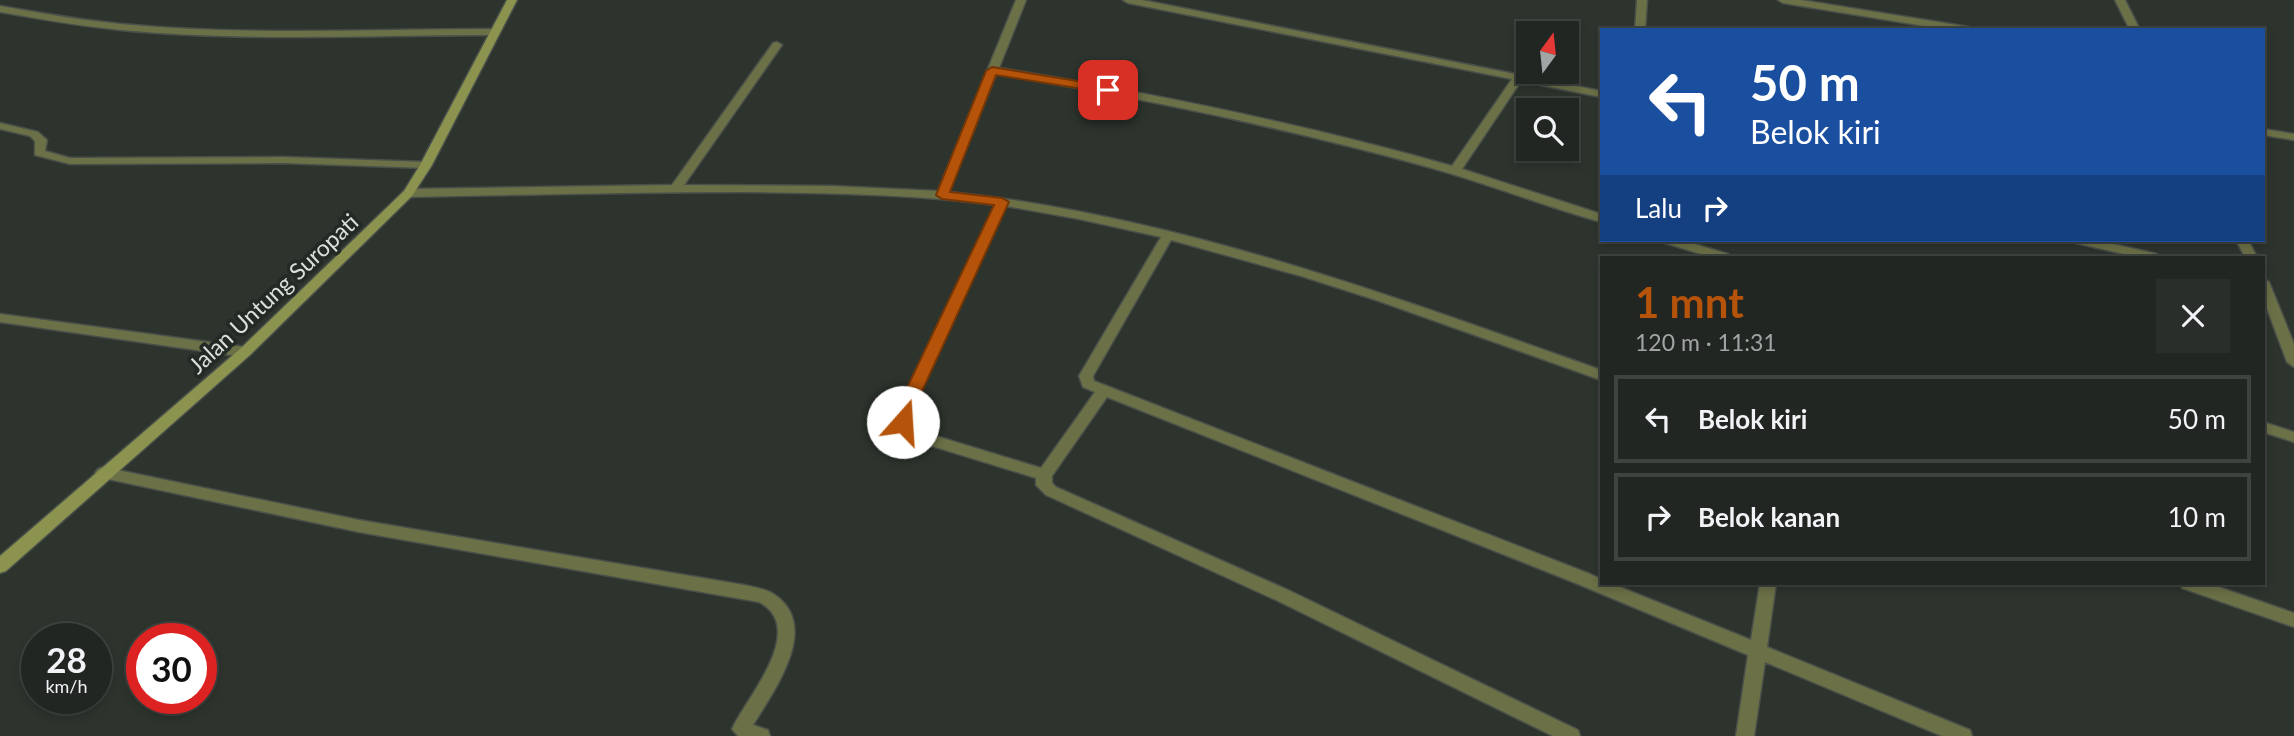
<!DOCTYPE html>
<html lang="id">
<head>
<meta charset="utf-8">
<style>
	body { margin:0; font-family:Lato,sans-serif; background:#2a2e2a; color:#f1f3f6; height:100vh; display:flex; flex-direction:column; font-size:26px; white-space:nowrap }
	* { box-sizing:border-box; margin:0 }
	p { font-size:23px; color:#a2a5a5 }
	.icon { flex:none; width:38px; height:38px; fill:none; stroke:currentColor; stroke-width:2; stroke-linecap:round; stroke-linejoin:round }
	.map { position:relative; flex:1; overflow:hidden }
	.sheet { position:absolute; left:1600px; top:256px; width:665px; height:329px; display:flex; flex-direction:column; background:#222622; border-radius:0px; box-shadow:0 4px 10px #0003,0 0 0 2px #3f4340 }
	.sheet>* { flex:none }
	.top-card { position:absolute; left:1600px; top:28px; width:665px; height:214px; border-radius:0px; box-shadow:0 4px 10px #0003,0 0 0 2px #3f4340; background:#1a4fa0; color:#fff; overflow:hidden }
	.needle { width:46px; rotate:15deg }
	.fabs { position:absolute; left:1516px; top:21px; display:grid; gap:14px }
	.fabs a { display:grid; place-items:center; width:63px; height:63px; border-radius:0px; background:#222622; box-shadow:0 4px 10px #0003,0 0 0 2px #3f4340; font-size:35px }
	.speed { position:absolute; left:21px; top:623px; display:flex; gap:14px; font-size:35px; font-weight:700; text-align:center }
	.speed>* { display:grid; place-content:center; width:91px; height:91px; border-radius:50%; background:#222622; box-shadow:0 4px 10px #0003,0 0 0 2px #3f4340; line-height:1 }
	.speed small { font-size:18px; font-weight:400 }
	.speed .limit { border:10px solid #d22; background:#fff; color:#111 }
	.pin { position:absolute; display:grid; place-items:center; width:60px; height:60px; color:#fff; margin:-30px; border-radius:14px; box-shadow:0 4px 10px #0006 }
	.me { position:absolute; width:77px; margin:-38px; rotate:19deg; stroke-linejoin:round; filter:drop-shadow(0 0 5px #0008) }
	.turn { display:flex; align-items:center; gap:24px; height:147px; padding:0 35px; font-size:32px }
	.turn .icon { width:91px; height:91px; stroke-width:2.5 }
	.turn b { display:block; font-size:49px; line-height:60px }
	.then { display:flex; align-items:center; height:66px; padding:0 35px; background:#0003; gap:14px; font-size:26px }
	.round { display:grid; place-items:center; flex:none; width:74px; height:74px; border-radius:0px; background:#2a2e2a }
	.overview { display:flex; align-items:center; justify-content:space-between; height:119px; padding:0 35px }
	h1 { font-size:42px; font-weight:700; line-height:52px; color:#b45309 }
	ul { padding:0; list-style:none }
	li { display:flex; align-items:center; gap:21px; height:88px; margin:0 14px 10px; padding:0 21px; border:4px solid #3f4340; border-radius:0px }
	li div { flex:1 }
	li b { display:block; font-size:26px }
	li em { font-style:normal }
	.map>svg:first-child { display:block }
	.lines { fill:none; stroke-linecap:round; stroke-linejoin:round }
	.street-casing { stroke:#494f49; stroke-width:3 }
	.secondary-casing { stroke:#494f49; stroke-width:3 }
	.street { fill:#6b7047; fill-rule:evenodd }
	.secondary { fill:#8c934f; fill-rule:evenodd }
	.route { fill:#b45309; stroke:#753606; stroke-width:2 }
	.labels { text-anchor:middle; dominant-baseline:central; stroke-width:7; stroke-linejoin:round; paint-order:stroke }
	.street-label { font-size:23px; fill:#dbdfdb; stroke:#232924 }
</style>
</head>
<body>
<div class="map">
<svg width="2294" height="736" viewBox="0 0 2294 736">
	<rect width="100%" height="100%" fill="#2d332d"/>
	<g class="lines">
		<!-- street casing -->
		<g class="street-casing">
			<g id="street">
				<path d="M1016,0h10l-27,68c152,25 305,56 453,98l60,-87 -384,-76 -5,-3h19l459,91v6l-80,-16 -59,88 139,45v8c-58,-16 -114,-39 -173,-55 -142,-39 -286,-69 -432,-93l-47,118c225,23 440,103 652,178v10l-225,-80 -75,-24 -130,-36 -78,136 1,5 496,193 11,5v4h9l141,57 9,-57h16l-9,64 203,83 2,6h-30l-177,-74 -11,74h-18l12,-81 -170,-71 -471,-187 -55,79v7l4,4 232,103 290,140 2,6h-27l-277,-136 -230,-105 -10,-10v-7l-130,-40 -10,-16 -1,-7 100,-210c-83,-11 -167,-12 -251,-13 -112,0 -224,3 -336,5l-6,-4 6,-4 264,-4 101,-142 4,-1 5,3 -98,140 148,1 106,5zM1006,206l73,13 82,18 -82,139 4,11 12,5 -54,76 -125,-38 -6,-9 -1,-6z"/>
				<polygon points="1637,0 1647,0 1645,30 1635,30"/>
				<polygon points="1778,0 1801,0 1969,27 1974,30 1949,30 1783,3"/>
				<polygon points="2115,0 2125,0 2140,30 2130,30"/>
				<path d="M0,6c40,7 80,14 121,18 124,12 249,5 373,5l5,3 -5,3c-124,0 -249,7 -373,-5 -41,-4 -81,-11 -121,-18z"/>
				<polygon points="0,123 38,132 47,140 45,151 70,158 283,157 426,162 432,165 426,168 283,163 70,164 35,155 35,141 30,136 0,129"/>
				<polygon points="2263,129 2294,134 2294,140 2263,135"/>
				<polygon points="1663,240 1681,240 1728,254 1730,257 1711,257 1665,243"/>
				<polygon points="2074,240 2095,240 2157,254 2159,257 2137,257 2076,243"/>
				<polygon points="2236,240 2248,240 2257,257 2245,257"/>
				<polygon points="2263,278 2269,282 2294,344 2294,367 2287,362 2263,298"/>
				<polygon points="0,314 245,347 252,352 245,357 0,322"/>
				<polygon points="2263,422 2294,432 2294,442 2263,432"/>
				<path d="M103,467l256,53 385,65c10,2 23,4 31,10 46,32 -1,96 -22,130l15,5 2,6h-32l-6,-7c14,-31 77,-100 27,-127l-400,-70 -261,-55 -3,-4 3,-4z"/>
				<polygon points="2180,583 2207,583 2294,613 2294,627 2182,588"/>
			</g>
		</g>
		<!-- secondary casing -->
		<g class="secondary-casing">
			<polygon id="secondary" points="507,0 517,0 432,165 412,196 250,355 6,571 0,573 0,556 240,349 404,191 420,165"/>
		</g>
		<!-- street -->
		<use href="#street" class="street"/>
		<!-- secondary -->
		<use href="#secondary" class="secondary"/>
	</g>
	<!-- route -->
	<polygon class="route" points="992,67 1108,86 1114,90 1108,93 996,75 950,192 1002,198 1009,202 911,415 911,422 903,428 897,426 894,415 994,205 942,199 936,195 986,71"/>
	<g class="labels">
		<!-- street labels -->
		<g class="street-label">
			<text transform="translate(273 293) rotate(-43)">Jalan Untung Suropati</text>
		</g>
	</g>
</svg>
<div class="fabs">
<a><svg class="needle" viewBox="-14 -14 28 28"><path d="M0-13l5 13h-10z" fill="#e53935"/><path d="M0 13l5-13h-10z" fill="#a2a5a5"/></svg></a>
<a><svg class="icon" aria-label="search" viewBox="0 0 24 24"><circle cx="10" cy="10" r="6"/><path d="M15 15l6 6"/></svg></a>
</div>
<div class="speed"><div>28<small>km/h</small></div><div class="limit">30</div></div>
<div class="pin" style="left:1108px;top:90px;background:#d93025"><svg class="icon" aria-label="arrive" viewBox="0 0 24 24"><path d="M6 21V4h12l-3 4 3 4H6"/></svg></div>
<svg class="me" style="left:903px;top:422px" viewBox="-20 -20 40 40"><circle r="19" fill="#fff"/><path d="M0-13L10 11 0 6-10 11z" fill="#b45309"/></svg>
<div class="top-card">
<div class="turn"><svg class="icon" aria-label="left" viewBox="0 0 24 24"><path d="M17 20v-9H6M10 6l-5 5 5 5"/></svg><div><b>50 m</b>Belok kiri</div></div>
<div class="then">Lalu<svg class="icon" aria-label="right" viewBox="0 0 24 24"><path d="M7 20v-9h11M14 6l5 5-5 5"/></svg></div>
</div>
<section class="sheet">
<div class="overview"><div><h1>1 mnt</h1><p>120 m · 11:31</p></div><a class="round"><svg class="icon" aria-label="close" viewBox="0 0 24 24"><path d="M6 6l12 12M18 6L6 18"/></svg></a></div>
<ul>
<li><svg class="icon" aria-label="left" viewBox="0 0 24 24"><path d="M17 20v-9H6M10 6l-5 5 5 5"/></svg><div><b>Belok kiri</b></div><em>50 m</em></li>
<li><svg class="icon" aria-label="right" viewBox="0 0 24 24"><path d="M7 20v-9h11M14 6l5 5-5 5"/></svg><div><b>Belok kanan</b></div><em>10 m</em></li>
</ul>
</section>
</div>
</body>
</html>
